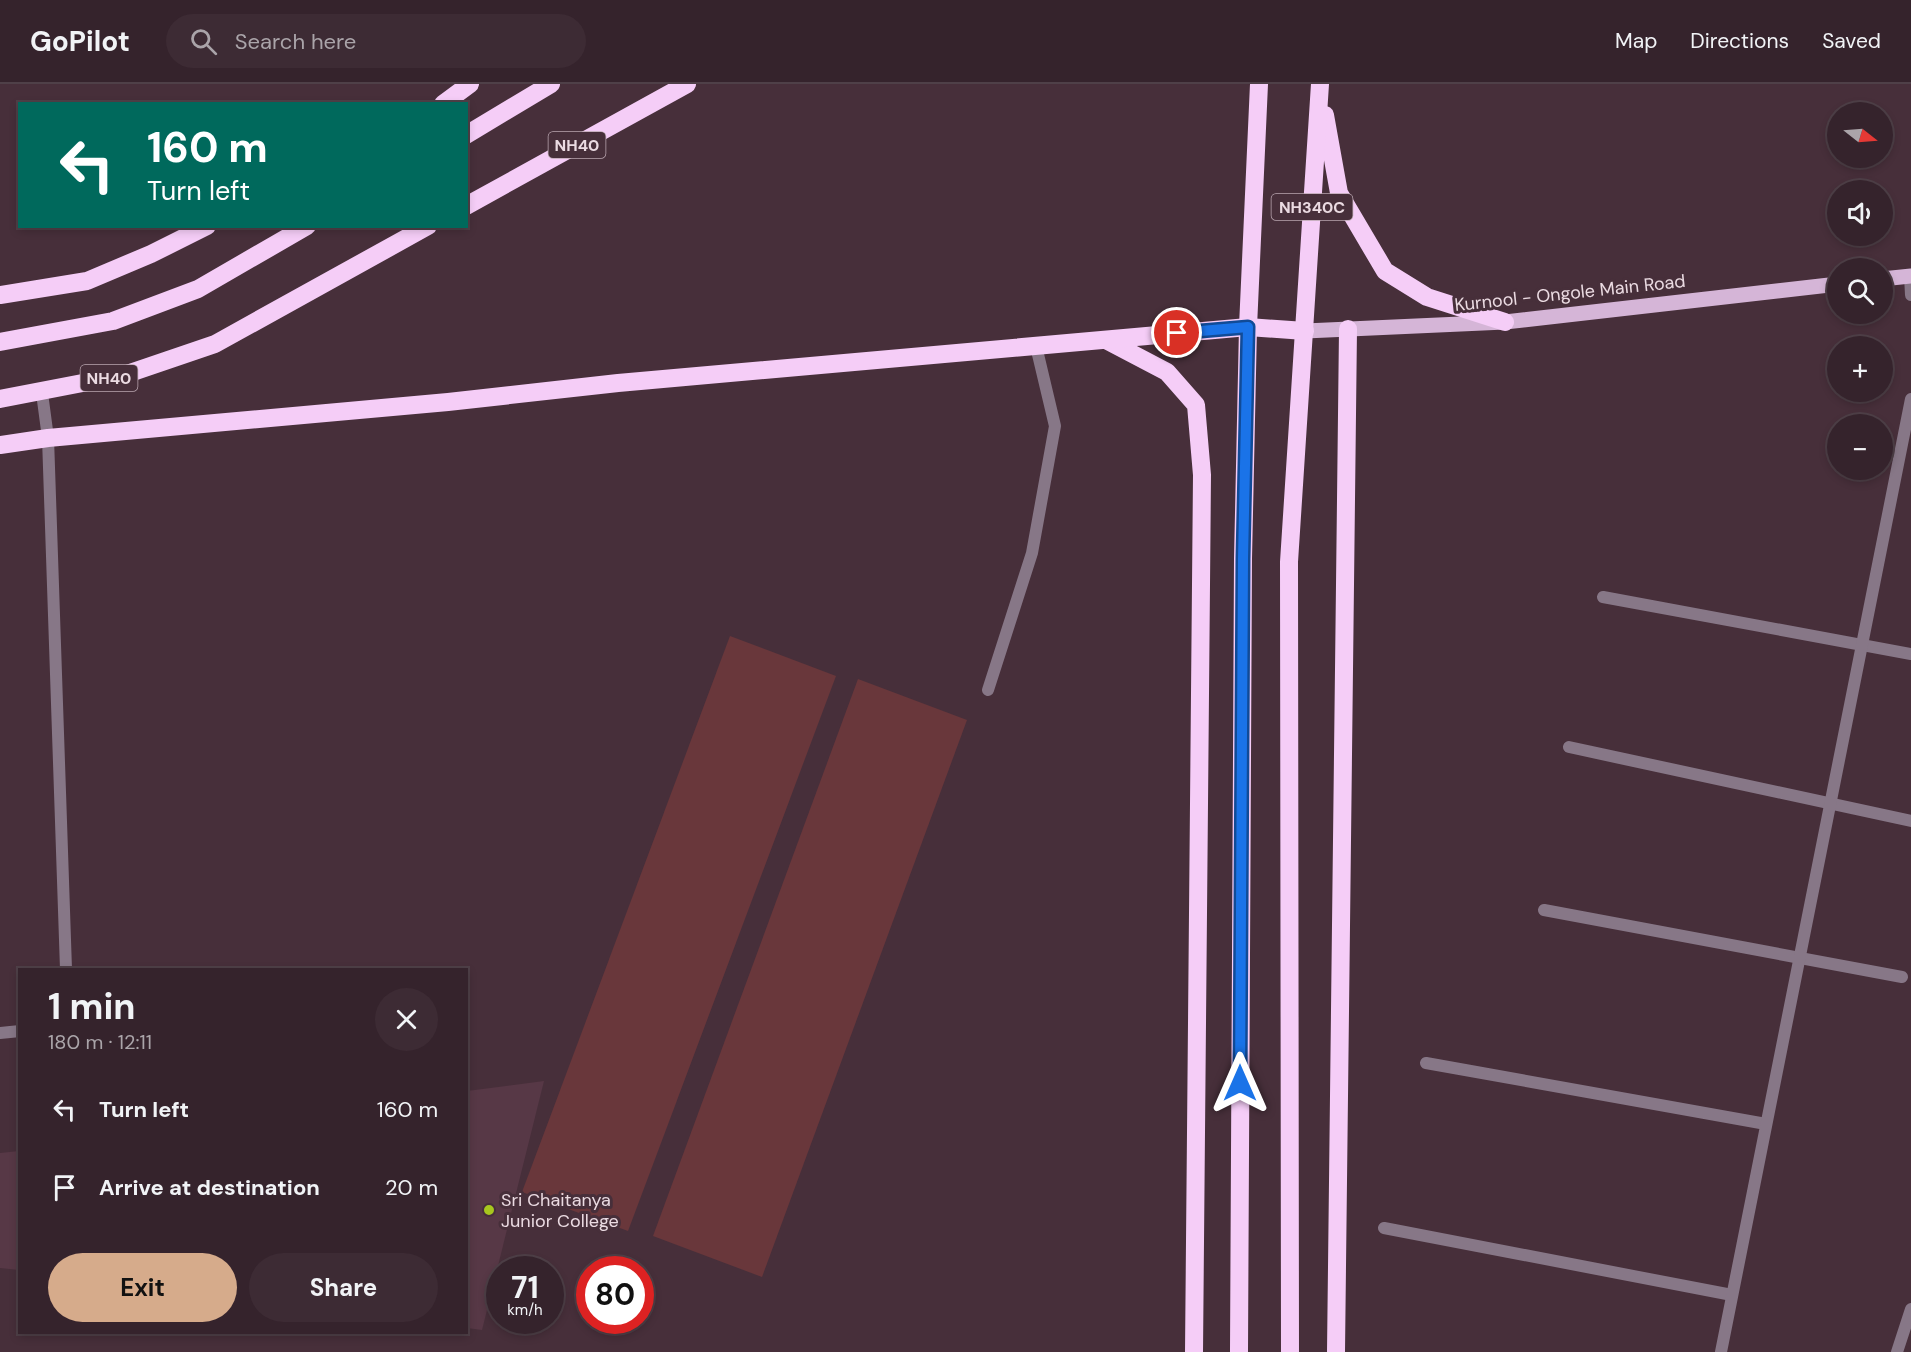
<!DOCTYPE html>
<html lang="en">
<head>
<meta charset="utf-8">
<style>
	body { margin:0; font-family:"DM Sans",sans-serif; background:#3d2b34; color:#f1f3f6; height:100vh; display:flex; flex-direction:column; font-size:22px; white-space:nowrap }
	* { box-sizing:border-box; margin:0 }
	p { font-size:20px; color:#aaa4a9 }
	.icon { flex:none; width:33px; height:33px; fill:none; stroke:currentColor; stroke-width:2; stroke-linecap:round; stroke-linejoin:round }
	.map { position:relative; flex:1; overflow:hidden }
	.drawer { position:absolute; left:18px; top:884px; width:450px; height:366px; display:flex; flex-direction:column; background:#35232c; border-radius:0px; box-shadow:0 3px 9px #0003,0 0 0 2px #4f4048 }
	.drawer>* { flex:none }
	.guide { position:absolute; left:18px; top:18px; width:450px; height:126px; border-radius:0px; box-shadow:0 3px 9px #0003,0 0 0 2px #4f4048; background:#00695c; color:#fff; overflow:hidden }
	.needle { width:39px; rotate:107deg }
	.buttons { position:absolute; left:1827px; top:18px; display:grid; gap:12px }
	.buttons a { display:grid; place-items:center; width:66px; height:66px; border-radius:50%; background:#35232c; box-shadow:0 3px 9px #0003,0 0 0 2px #4f4048; font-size:30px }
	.speed { position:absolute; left:486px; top:1172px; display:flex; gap:12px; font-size:30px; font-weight:700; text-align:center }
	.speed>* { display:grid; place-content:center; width:78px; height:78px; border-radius:50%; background:#35232c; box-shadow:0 3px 9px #0003,0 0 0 2px #4f4048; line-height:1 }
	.speed small { font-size:15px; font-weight:400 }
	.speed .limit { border:9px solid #d22; background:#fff; color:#111 }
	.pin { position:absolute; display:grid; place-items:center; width:51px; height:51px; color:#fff; margin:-26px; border:3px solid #fff; border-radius:50%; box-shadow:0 2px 6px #0007 }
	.me { position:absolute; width:66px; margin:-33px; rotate:0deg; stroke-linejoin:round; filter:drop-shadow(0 0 4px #0008) }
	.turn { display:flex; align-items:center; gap:21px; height:126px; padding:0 30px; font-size:27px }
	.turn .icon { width:78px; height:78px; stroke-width:2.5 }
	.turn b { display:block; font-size:42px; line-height:51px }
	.round { display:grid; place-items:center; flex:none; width:63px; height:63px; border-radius:32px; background:#3d2b34 }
	.head { display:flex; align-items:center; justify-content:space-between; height:102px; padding:0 30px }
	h1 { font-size:36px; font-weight:700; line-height:45px }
	.cta { display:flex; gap:12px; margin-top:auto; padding:12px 30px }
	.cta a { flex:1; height:69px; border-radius:36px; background:#d6ab8b; color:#111; font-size:24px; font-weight:700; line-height:69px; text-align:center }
	.cta a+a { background:#3d2b34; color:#f1f3f6 }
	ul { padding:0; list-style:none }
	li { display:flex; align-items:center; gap:18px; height:78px; padding:0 30px }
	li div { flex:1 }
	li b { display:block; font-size:22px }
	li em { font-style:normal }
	header { display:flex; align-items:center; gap:36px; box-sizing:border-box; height:84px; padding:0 30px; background:#35232c; border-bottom:2px solid #4f4048 }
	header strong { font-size:28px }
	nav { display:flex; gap:33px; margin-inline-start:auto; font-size:21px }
	.search { width:420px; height:54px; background:#3d2b34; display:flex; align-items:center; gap:15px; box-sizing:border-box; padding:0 21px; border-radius:33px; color:#aaa4a9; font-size:22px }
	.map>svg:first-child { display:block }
	.built { fill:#573846 }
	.building { fill:#69373b }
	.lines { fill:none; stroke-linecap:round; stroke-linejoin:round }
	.lane { stroke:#877787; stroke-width:12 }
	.street { stroke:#877787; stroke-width:12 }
	.primary { stroke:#d5b5d7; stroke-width:15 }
	.highway { stroke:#f5cdf7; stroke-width:18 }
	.route-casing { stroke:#114b97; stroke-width:15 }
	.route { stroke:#1a73e8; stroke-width:10 }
	.poi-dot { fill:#a7c71e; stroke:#472f3a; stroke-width:2 }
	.labels { text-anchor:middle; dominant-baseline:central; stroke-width:6; stroke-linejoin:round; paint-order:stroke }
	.shield { fill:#472f3a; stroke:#baa7b0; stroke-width:1.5 }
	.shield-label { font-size:16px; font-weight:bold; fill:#ebdbe2 }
	.street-label { font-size:18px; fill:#ebdbe2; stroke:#472f3a }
	.poi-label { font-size:18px; fill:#ebdbe2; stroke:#472f3a; text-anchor:start }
</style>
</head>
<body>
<header>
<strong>GoPilot</strong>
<div class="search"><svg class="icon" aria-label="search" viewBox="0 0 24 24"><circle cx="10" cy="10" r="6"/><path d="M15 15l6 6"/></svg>Search here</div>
<nav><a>Map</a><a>Directions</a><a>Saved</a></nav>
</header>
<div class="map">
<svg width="1911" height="1268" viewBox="0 0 1911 1268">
	<rect width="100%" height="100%" fill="#472f3a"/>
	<!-- built -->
	<g class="built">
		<polygon points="544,997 482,1246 467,1244 467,1007"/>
		<polygon points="19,1067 20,1067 19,1186 0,1184 0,1069"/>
	</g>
	<!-- building -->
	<g class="building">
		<polygon points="730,552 836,592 628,1147 522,1108"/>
		<polygon points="858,595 967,636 762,1193 653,1152"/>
	</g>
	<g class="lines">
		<!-- lane -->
		<polyline class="lane" points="988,606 1032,469 1055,342 1036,262"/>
		<!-- street -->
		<g class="street">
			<polyline points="1910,192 1911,211"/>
			<polyline points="42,309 48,354 66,885"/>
			<polyline points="1603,513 1911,570"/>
			<polyline points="1569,663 1911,737"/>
			<polyline points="1544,826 1902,893"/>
			<polyline points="0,949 20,947"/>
			<polyline points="1426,979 1766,1040"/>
			<polyline points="1384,1144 1732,1211"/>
			<polyline points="1721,1268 1911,315"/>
			<polyline points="1897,1268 1911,1225"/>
		</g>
		<!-- primary -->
		<g class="primary">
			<polyline points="1882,195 1911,192"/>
			<polyline points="1305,247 1505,238 1838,200"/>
		</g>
		<!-- highway -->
		<g class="highway">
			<polyline points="443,20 470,0"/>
			<polyline points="1325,31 1339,109 1385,187 1427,213 1505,238"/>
			<polyline points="466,51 551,0"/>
			<polyline points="466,122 687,0"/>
			<polyline points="0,211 87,197 151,170 207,142"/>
			<polyline points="1106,256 1167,288 1196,321 1202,391 1194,1268"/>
			<polyline points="0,258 113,237 198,205 307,142"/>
			<polyline points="0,315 124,291 215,260 428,142"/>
			<polyline points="0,361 48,354 448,318 618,299 1248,243 1305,247"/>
			<polyline points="1239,1268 1243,475 1248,243 1259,0"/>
			<polyline points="1290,1268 1289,478 1320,0"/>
			<polyline points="1336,1268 1348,245"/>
		</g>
	</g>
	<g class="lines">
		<!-- route casing -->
		<g class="route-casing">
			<polyline id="route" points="1177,249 1248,243 1243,475 1240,999"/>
		</g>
		<!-- route -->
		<use href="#route" class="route"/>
	</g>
	<!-- markers -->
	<circle class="poi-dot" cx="489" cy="1126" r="6"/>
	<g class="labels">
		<!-- shield labels -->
		<g class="shield">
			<rect x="548.5" y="48" width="57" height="26" rx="4.5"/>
			<rect x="1271.5" y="110" width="81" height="26" rx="4.5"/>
			<rect x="80.5" y="281" width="57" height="26" rx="4.5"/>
		</g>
		<g class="shield-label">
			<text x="577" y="61">NH40</text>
			<text x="1312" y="123">NH340C</text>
			<text x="109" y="294">NH40</text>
		</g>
		<!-- street labels -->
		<g class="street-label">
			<text transform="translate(1570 209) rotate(-6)">Kurnool - Ongole Main Road</text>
		</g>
		<!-- poi labels -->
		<g class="poi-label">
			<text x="501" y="1116">Sri Chaitanya<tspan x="501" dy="21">Junior College</tspan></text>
		</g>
	</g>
</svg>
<div class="buttons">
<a><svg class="needle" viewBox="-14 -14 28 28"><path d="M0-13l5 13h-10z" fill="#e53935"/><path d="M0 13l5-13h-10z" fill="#aaa4a9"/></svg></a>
<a><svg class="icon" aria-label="sound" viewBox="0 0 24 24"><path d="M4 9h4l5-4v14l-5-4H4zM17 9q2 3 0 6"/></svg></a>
<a><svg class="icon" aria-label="search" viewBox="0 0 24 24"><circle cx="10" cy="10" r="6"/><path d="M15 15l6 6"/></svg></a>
<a>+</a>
<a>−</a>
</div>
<div class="speed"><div>71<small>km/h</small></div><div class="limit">80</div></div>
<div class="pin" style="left:1177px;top:249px;background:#d93025"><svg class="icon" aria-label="arrive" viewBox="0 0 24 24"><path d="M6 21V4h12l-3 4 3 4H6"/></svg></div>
<svg class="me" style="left:1240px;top:999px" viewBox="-20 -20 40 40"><path d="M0-17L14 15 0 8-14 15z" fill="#1a73e8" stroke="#fff" stroke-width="4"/></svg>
<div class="guide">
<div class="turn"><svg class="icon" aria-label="left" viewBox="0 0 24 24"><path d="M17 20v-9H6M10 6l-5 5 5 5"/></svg><div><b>160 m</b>Turn left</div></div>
</div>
<section class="drawer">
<div class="head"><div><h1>1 min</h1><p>180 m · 12:11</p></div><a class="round"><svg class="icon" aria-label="close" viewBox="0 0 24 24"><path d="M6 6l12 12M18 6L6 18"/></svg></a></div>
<ul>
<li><svg class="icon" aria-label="left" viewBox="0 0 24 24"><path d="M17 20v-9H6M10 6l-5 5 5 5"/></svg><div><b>Turn left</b></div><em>160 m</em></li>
<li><svg class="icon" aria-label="arrive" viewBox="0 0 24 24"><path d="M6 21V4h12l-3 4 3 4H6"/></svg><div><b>Arrive at destination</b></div><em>20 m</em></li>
</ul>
<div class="cta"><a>Exit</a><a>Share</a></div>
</section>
</div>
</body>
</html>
